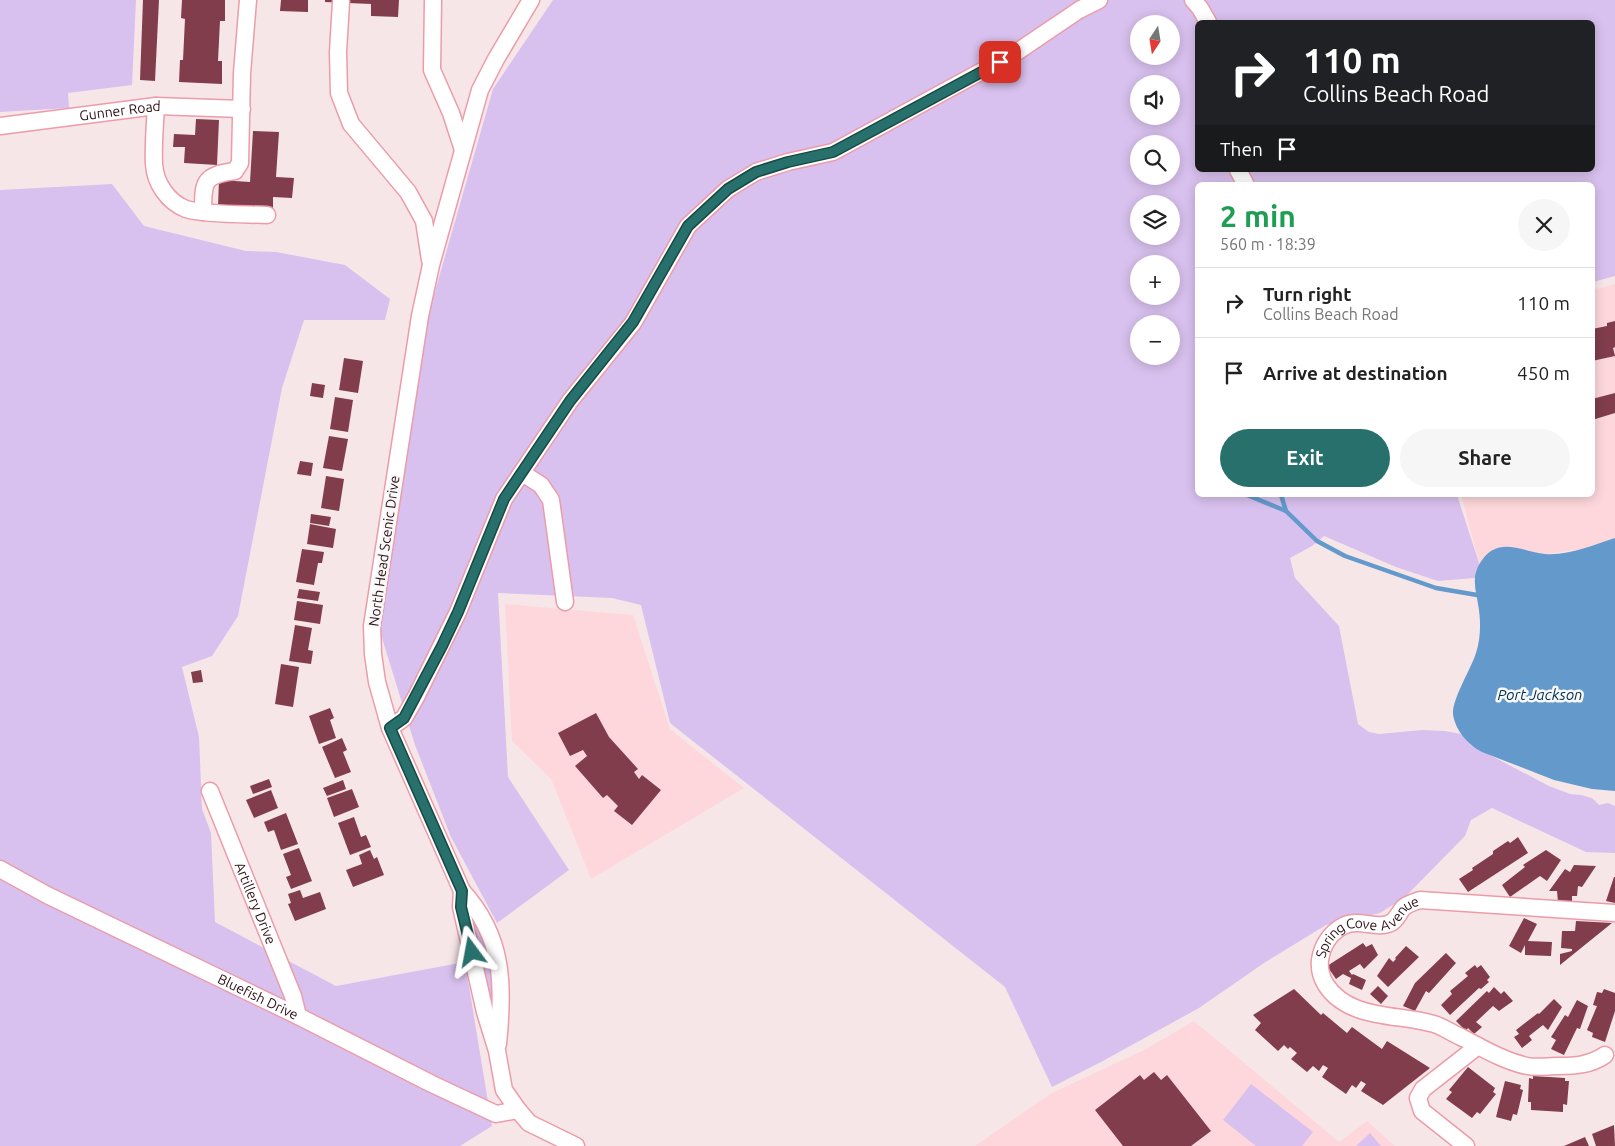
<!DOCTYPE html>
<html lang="en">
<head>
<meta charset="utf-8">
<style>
	body { margin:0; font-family:Ubuntu,sans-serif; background:#f6f6f6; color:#222; height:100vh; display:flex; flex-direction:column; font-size:19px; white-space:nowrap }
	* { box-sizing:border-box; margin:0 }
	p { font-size:16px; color:#767676 }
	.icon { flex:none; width:28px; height:28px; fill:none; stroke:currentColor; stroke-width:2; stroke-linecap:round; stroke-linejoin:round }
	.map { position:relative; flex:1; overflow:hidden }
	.panel { position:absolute; left:1195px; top:182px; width:400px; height:315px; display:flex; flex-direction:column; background:#fff; border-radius:8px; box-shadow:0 2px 12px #0003 }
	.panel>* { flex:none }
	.hud { position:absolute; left:1195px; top:20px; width:400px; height:152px; border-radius:8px; box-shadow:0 2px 12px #0003; background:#202124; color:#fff; overflow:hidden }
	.needle { width:32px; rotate:192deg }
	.controls { position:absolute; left:1130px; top:15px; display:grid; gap:10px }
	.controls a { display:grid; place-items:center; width:50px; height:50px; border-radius:50%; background:#fff; box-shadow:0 2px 12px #0003; font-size:25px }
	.pin { position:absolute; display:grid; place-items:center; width:42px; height:42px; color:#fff; margin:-21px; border-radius:10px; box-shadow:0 2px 8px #0006 }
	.me { position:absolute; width:55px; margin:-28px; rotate:347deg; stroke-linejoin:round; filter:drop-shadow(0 0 4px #0008) }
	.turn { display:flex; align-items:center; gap:18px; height:105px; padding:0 25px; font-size:22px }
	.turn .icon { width:65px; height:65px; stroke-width:2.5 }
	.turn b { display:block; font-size:35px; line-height:42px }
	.then { display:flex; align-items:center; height:48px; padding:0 25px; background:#0003; gap:10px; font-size:19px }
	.round { display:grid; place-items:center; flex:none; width:52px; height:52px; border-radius:26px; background:#f6f6f6 }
	.summary { display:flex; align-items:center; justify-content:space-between; height:85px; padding:0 25px }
	h1 { font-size:30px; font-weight:700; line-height:38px; color:#1e9e55 }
	.cta { display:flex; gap:10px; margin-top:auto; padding:10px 25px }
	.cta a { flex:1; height:58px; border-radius:30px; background:#27706b; color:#fff; font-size:20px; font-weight:700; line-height:58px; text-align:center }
	.cta a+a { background:#f6f6f6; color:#222 }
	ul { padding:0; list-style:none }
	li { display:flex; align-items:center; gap:15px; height:70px; padding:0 25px; border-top:1px solid #e0e0e0 }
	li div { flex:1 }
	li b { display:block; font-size:19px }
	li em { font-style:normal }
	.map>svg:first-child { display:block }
	.built { fill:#fdd7dc }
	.green { fill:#d8c1ee; fill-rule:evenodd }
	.water { fill:#6499cc }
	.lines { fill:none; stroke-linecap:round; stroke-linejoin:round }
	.stream { stroke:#6499cc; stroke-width:4.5 }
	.building { fill:#813d4b }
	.minor-casing { stroke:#ec9ca9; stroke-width:19 }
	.minor { stroke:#fff; stroke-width:16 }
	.route-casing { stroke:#194946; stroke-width:12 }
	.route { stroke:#27706b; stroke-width:9 }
	.labels { text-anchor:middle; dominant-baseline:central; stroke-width:5; stroke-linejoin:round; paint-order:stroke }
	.street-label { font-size:14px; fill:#2e1117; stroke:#f8f8f8 }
	.water-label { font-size:15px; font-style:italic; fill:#032c4d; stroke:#f8f8f8 }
</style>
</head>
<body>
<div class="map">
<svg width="1615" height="1146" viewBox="0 0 1615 1146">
	<rect width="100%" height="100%" fill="#f7e6e8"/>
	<!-- built -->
	<g class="built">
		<polygon points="1615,284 1615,538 1581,549 1547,554 1502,547 1494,549 1484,558 1480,566 1461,495 1592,495 1593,290"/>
		<polygon points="505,604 633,615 670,729 744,788 591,879 551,779 512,741"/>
		<polygon points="1194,1021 1339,1142 1367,1121 1395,1146 975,1146 1050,1094 1146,1049"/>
	</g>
	<!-- green -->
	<g class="green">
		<polygon points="0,0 136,0 132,85 68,93 69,108 0,112"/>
		<path d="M553,0h1062v276l-22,6 -1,-97h-394v310h259l23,71 -4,4 -1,8 -37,3 -42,-14 -72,-31 -12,10 -22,12 5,20 44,48 19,98 11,8 10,2 43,-4 23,1 16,3 10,11 78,41 21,8 11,1 11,3 7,7 9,-2 7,3v47l-29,-1 -94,-44 -21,12 -6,16 -61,62 -24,15 -54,12 -62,38 -65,45 -98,54 -49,25 -47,-100 -335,-264 -29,-118 -29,-7 -114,-5 10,184 61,93 -72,53 -46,-86 -36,-92 -37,-120 49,-306 66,-230zM1198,22h394v148h-394zM1139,24h32v32h-32zM1139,84h32v32h-32zM1139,144h32v32h-32zM1139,204h32v32h-32zM1139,264h32v32h-32zM1139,324h32v32h-32z"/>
		<polygon points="112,184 144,226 246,251 276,252 345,265 390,299 385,320 304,320 282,388 238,616 212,656 182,667 199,737 202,809 211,833 215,922 336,986 465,962 492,1126 460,1146 0,1146 0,190"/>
		<polygon points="477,924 491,951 493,1007 477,953 475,925"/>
		<polygon points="1251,1084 1313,1132 1302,1146 1256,1146 1223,1120"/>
		<polygon points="1370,1133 1381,1146 1356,1146"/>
	</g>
	<!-- water -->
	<path class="water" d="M1615,538v253l-23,-2 -38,-9 -72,-28c-14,-7 -27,-22 -29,-38 -1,-15 18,-45 23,-61 5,-15 5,-33 2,-49 -1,-8 -4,-17 -3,-26 0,-9 9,-24 18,-28 15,-9 36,3 52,4 23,2 48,-9 70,-16z"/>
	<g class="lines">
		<!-- stream -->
		<g class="stream">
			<polyline points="1247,495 1286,511 1317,541 1345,556 1436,588 1477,595"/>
			<polyline points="1281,495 1286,511"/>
		</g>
	</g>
	<!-- building -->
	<g class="building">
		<polygon points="143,0 159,0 155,81 140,80"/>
		<polygon points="182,0 225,0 225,21 220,21 218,61 222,61 222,84 179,82 180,60 183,60 185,19 181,18"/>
		<polygon points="281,0 308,0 308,12 280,11"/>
		<polygon points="325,0 399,0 398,17 371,16 371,4 325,2"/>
		<polygon points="196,119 219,120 217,165 184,163 185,147 173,147 174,134 195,135"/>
		<polygon points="253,131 279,132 276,177 294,178 292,198 273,197 273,209 218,206 219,180 250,182"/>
		<polygon points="1615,321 1615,347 1613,348 1615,356 1592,361 1592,329 1607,326 1607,323"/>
		<polygon points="344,358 363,361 358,393 339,390"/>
		<polygon points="312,383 325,385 323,398 310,396"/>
		<polygon points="1615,393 1615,413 1592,420 1592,399"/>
		<polygon points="335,397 353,400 348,432 330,429"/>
		<polygon points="329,436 348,439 342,471 323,468"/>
		<polygon points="300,461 313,463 311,476 297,474"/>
		<polygon points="326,476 344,479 339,511 321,508"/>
		<polygon points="311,514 331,517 329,526 310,523"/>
		<polygon points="310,524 336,529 333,548 307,544"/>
		<polygon points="302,549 324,552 322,563 318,563 314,585 296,582"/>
		<polygon points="299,589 320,592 318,601 297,598"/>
		<polygon points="297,601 323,605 320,624 294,620"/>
		<polygon points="295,625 312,628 308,650 313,651 311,664 289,661"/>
		<polygon points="281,664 299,667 293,707 275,704"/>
		<polygon points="201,670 203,682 193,683 191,672"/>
		<polygon points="330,708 334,718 330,720 336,738 319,744 309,716"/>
		<polygon points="596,713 609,737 638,769 634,772 639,779 642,775 661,790 632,825 614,811 618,806 607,795 603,798 575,766 587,756 583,750 570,756 558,733"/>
		<polygon points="342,738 347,750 343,752 351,772 335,778 322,747"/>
		<polygon points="269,779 272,787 253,794 250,786"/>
		<polygon points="343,780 346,789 327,796 323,788"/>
		<polygon points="352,789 359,807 334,817 327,798"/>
		<polygon points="271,790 278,808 254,818 246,800"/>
		<polygon points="286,813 298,844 281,850 274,830 268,832 264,822"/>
		<polygon points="354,817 361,837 366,835 371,847 350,855 338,823"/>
		<polygon points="1518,837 1528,853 1468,892 1459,879 1473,870 1472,868 1493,854 1493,851 1508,841 1510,843"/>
		<polygon points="299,848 312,881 291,889 286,877 291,875 283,854"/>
		<polygon points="370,850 374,859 377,857 384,875 353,887 346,870 362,864 359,855"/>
		<polygon points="1546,850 1561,860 1547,881 1540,876 1510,897 1502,885 1525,867 1523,865"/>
		<polygon points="1574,865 1596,866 1582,887 1578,886 1577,896 1572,896 1572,903 1558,902 1557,891 1549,891 1565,869 1570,872"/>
		<polygon points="1614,877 1615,877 1615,903 1606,901"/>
		<polygon points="300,890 303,898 320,892 326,909 295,921 288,904 291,903 288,894"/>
		<polygon points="1524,918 1537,924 1528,941 1552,942 1551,956 1525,955 1525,945 1521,953 1509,946"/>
		<polygon points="1576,921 1612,923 1560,965 1560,954 1572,951 1572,949 1561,948 1562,931 1575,931"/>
		<polygon points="1363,943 1366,947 1372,944 1378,955 1364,969 1360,964 1349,971 1352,975 1353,974 1366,980 1362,990 1349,984 1351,978 1343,974 1336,979 1327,966"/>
		<polygon points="1406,946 1419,957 1388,987 1377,976 1389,958 1393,962 1396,959 1395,958"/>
		<polygon points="1446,953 1456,963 1429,993 1426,991 1415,1011 1403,1006 1415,983"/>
		<polygon points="1475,965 1477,968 1481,965 1490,977 1487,980 1489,982 1481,989 1479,988 1450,1015 1441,1005 1452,994 1450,991 1468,976 1465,973"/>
		<polygon points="1378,986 1388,996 1381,1004 1370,994"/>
		<polygon points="1494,987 1501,994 1504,991 1513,1001 1499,1011 1493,1006 1476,1022 1482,1027 1474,1034 1468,1028 1466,1031 1456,1021 1487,991 1489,993"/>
		<polygon points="1294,989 1321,1015 1323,1013 1347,1033 1352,1027 1382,1049 1387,1041 1430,1068 1383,1105 1361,1091 1366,1084 1361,1081 1356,1088 1352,1085 1346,1094 1322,1077 1328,1068 1323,1065 1319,1071 1313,1066 1307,1072 1291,1059 1297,1053 1290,1047 1288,1049 1284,1045 1278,1051 1255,1030 1261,1023 1253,1015"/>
		<polygon points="1604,989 1615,993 1615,1011 1605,1042 1592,1037 1593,1033 1587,1030 1597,1006 1593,1005 1597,992 1602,993"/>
		<polygon points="1554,999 1562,1007 1548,1030 1543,1025 1529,1036 1532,1040 1522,1048 1514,1037 1519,1034 1516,1030 1538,1013 1539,1014"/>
		<polygon points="1577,1000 1588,1006 1580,1029 1577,1028 1564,1055 1551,1049 1556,1040 1551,1037 1565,1015 1568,1017"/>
		<polygon points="1468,1067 1495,1088 1493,1092 1496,1094 1480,1114 1477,1112 1472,1118 1446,1099 1452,1092 1449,1090"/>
		<polygon points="1154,1072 1161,1080 1167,1075 1211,1131 1191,1146 1123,1146 1095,1110 1140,1075 1144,1080"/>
		<polygon points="1533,1076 1565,1078 1565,1081 1569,1081 1567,1105 1563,1104 1563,1112 1531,1110 1531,1102 1528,1102 1529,1078 1533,1079"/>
		<polygon points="1505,1081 1521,1085 1520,1089 1523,1090 1517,1115 1513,1114 1511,1121 1496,1117"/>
		<polygon points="1614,1125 1615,1146 1596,1146 1592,1134"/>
		<polygon points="1585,1137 1589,1146 1564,1146"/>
	</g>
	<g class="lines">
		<!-- minor casing -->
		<g class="minor-casing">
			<g id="minor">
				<polyline points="433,0 432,70 451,113 463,150"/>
				<polyline points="531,0 496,59 480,90 431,265 420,316 372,626 373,654 377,682 390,728 462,891 461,907 485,1012 497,1051 504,1090 518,1110 529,1123 576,1146"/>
				<polyline points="1193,0 1200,8 1208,22"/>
				<polyline points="341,2 338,52 339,93 351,124 408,192 424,221 430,260"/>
				<path d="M156,106c-1,19 -3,39 -2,58 1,19 14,38 32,45 20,6 60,5 81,6"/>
				<path id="s1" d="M0,126l156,-20 86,3"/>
				<polyline points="1238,170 1246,185"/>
				<path d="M203,212c0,-30 0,-37 32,-41l5,-8 2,-90 6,-73"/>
				<polyline points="522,473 541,485 551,500 565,602"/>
				<polyline points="390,728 404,718 416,697 458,612 504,499 570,401 633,323 688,226 728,189 756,172 788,162 833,152 1017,52 1079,10 1099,0"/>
				<path id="s2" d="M210,791l83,205 5,20"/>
				<path id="s3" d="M0,869l47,26 251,121 134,68 64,30 22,-4"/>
				<path d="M462,891c42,46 42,94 36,153"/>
				<path id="s4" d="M1605,1055c-15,10 -29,11 -47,11 -10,0 -21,2 -31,0 -23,-5 -45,-18 -66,-29 -10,-4 -20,-12 -31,-14 -34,-9 -82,-4 -104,-38 -5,-8 -7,-16 -6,-25 2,-14 10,-27 23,-34 16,-8 31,3 45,-2 8,-2 10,-10 15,-16 4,-4 11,-6 17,-8l195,13"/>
				<polyline points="1466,1146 1422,1111 1418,1098 1423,1089 1478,1046"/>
			</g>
		</g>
		<!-- minor -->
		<use href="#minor" class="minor"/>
	</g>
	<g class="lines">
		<!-- route casing -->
		<g class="route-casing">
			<polyline id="route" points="472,952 461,907 462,891 390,728 404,718 442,646 458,612 504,499 570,401 633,322 688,226 728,189 756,172 788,162 833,152 1000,62"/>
		</g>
		<!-- route -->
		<use href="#route" class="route"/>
	</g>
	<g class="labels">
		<!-- street labels -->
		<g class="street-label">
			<text stroke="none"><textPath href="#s1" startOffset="121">Gunner Road</textPath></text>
			<text transform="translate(384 551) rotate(-82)">North Head Scenic Drive</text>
			<text stroke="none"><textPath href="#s2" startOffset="121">Artillery Drive</textPath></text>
			<text stroke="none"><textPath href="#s4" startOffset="392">Spring Cove Avenue</textPath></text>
			<text stroke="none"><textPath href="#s3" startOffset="288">Bluefish Drive</textPath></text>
		</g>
		<!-- water labels -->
		<g class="water-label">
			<text x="1540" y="694">Port Jackson</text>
		</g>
	</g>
</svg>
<div class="controls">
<a><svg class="needle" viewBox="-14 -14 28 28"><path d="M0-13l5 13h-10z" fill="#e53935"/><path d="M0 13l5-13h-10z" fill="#767676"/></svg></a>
<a><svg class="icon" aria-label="sound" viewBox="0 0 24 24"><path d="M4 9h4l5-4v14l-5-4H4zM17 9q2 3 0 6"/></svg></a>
<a><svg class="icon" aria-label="search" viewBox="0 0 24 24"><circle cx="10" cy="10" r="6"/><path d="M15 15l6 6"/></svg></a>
<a><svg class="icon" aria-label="layers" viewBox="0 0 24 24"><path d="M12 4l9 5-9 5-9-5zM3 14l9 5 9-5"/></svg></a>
<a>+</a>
<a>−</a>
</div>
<div class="pin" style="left:1000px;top:62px;background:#d93025"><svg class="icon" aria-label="arrive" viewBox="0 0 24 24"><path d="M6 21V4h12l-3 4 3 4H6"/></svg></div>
<svg class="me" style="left:472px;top:952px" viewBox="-20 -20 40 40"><path d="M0-17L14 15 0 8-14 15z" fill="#27706b" stroke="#fff" stroke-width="4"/></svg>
<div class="hud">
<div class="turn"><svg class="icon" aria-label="right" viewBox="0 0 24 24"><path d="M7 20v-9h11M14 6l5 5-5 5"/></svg><div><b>110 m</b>Collins Beach Road</div></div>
<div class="then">Then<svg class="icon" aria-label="arrive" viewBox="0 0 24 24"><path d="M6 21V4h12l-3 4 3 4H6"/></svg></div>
</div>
<section class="panel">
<div class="summary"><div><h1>2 min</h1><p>560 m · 18:39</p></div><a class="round"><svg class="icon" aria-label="close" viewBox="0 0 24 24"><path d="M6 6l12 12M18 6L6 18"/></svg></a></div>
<ul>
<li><svg class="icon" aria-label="right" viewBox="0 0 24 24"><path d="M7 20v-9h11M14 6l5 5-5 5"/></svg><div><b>Turn right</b><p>Collins Beach Road</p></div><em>110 m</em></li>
<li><svg class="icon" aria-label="arrive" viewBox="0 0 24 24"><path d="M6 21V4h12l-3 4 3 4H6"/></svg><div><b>Arrive at destination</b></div><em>450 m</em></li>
</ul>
<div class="cta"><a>Exit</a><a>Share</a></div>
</section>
</div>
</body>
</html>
